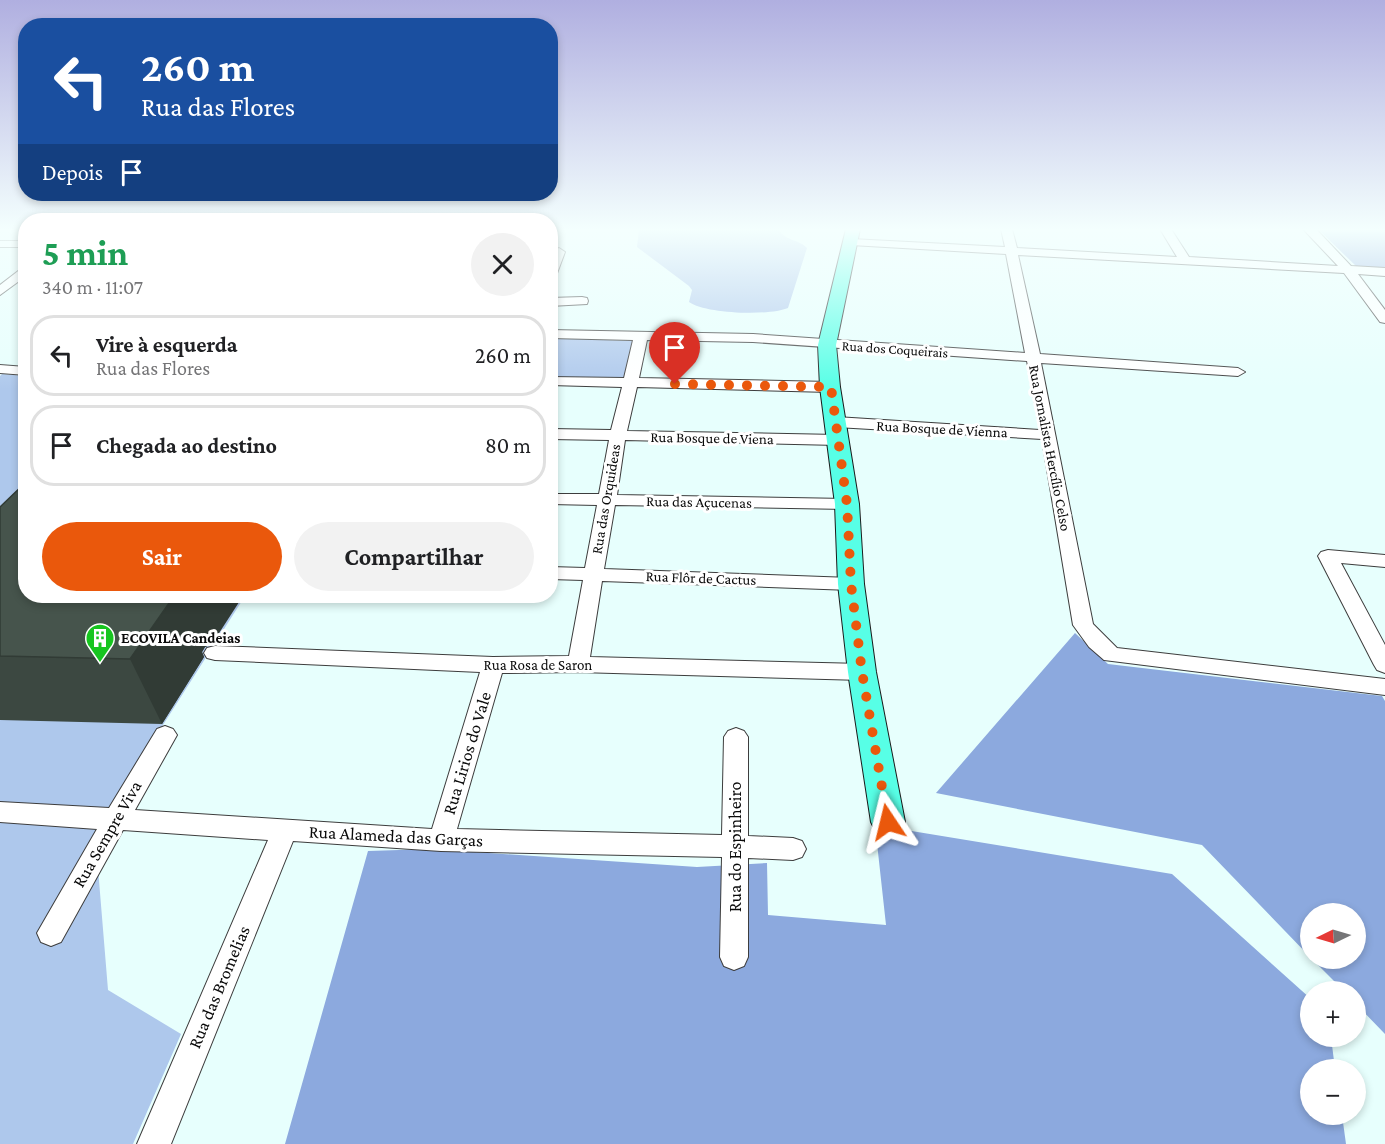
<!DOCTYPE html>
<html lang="pt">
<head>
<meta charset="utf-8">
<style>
	body { margin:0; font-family:"Crimson Pro",serif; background:#f2f2f2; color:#202124; height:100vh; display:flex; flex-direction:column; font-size:22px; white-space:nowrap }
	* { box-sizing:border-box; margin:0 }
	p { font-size:20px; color:#757577 }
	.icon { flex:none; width:33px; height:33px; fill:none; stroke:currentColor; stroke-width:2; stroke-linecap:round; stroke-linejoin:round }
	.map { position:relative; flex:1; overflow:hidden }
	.panel { position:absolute; left:18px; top:213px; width:540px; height:390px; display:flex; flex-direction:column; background:#fff; border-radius:24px; box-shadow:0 3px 9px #0003 }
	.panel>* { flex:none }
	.guide { position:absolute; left:18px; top:18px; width:540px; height:183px; border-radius:24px; box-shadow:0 3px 9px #0003; background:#1a4fa0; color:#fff; overflow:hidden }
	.needle { width:39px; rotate:265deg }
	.fabs { position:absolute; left:1300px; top:903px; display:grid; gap:12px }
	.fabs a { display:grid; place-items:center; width:66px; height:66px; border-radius:50%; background:#fff; box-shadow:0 3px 9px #0003; font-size:30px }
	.pin { position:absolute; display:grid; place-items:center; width:51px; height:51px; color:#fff; margin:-62px -26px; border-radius:50% 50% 50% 0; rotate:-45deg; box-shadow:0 0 6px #0007 }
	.pin .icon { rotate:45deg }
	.me { position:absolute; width:66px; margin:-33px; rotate:350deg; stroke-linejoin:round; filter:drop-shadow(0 0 4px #0008) }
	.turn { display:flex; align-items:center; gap:21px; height:126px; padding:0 24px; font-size:27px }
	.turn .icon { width:78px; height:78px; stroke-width:2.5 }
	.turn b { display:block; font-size:42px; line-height:51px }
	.then { display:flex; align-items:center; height:57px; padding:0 24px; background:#0003; gap:12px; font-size:22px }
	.round { display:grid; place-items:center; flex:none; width:63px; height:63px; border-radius:32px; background:#f2f2f2 }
	.summary { display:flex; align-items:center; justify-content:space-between; height:102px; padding:0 24px }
	h1 { font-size:36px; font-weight:700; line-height:45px; color:#1e9e55 }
	.cta { display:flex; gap:12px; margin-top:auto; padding:12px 24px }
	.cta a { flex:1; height:69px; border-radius:36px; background:#ea580c; color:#fff; font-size:24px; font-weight:700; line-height:69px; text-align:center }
	.cta a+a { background:#f2f2f2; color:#202124 }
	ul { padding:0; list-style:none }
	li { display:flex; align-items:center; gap:18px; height:81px; margin:0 12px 9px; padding:0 12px; border:3px solid #e0e0e0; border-radius:24px }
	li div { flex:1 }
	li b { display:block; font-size:22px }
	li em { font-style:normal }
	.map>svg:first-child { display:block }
	.green { fill:#aec8ec }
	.forest { fill:#8ca9de }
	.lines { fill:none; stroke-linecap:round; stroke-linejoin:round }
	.minor-casing { stroke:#3d3d3d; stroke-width:2 }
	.major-casing { stroke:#1b1b1b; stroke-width:2 }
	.minor { fill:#fff; fill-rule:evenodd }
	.major { fill:#57ffe6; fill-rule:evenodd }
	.wall { fill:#3c4841 }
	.shaded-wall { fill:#313b35 }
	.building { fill:#46544c; stroke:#313b35; stroke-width:1.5 }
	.route { stroke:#ea580c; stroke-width:10; stroke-dasharray:0 18 }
	.labels { text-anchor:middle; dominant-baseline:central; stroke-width:6; stroke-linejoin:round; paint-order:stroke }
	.far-street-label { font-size:14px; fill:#0a0a0a; stroke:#fff }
	.street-label { font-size:15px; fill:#0a0a0a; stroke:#fff }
	.poi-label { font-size:15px; font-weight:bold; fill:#0a0a0a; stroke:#fff; text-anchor:start }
	.near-street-label { font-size:18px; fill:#0a0a0a; stroke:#fff }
</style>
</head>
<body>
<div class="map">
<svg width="1385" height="1144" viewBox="0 0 1385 1144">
	<rect width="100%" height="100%" fill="#e7fffd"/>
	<!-- green -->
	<g class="green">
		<path d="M639,229h140c5,12 20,10 28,19l-19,60c-19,8 -82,6 -99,-6l3,-12 -3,-4 -52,-39z"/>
		<polygon points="551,338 633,341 624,379 551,378"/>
		<polygon points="2,374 25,376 26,540 0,568 0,376"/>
		<polygon points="0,590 26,596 245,596 95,832 108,990 181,1034 133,1144 0,1144"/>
	</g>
	<!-- forest -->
	<g class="forest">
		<polygon points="1318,229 1385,229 1385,268 1357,267"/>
		<polygon points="1075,633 1108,664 1382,696 1385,701 1385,1034 1356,1004 1356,992 1344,991 1312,959 1356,958 1356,914 1311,914 1311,958 1202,845 936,793"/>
		<polygon points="875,825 1172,874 1311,999 1311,1036 1331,1037 1335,1069 1311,1070 1311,1114 1342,1115 1346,1144 285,1144 368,851 430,849 697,867 767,863 768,915 886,925"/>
	</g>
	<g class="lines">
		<!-- minor casing -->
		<g class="minor-casing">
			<g id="minor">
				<polygon points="1001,229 1012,229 1017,248 1177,257 1160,229 1171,229 1189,257 1338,266 1303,229 1316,229 1351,266 1385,268 1385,276 1358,274 1385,310 1385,323 1380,322 1344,273 1018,255 1040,354 1238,368 1245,372 1238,376 1041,363 1093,624 1117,648 1385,679 1385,695 1104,660 1089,647 1073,625 1042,439 836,427 828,422 836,417 1040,430 1027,361 753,342 647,340 639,378 830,382 838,387 830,392 637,387 627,431 838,435 846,440 838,445 625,440 617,495 847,499 853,500 856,504 853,508 847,509 615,505 604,569 851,578 858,580 861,584 858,588 851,590 602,581 590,657 862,664 870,667 873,672 870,677 862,680 578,672 502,673 457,829 722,835 724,737 728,731 736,728 744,731 748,737 748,836 793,838 802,841 806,849 802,857 793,860 748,858 748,957 744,966 734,970 724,966 720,957 722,857 441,851 293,841 171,1144 137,1144 268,840 123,830 61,942 51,946 41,942 37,933 97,829 0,822 0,802 109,808 157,729 165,726 173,729 177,735 135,810 432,829 480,672 215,660 207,658 204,653 207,648 215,646 493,657 569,656 583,580 550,579 550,567 585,568 597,505 550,504 550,494 599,494 609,440 550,439 550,429 611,430 622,387 550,385 550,377 624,378 633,340 550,338 550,330 753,334 1025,353 1006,254 851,245 845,242 851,239 1005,247"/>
				<rect x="0" y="241" width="26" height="6"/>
				<polygon points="559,248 565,252 556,276 550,280 550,259 555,250"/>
				<polygon points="26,265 26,276 0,295 0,285"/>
				<polygon points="582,297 587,298 588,301 587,304 550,306 550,298"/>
				<polygon points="0,365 26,367 26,375 0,373"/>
				<polygon points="1328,550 1385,555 1385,567 1341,563 1385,645 1385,673 1377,670 1374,665 1318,556 1321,552"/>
			</g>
		</g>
		<!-- major casing -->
		<g class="major-casing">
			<polygon id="major" points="846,229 860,229 836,345 840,387 859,504 864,584 876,672 905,822 900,832 888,836 876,832 871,822 848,672 838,584 835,504 820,387 818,345"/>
		</g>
		<!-- minor -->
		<use href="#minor" class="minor"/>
		<!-- major -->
		<use href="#major" class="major"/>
	</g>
	<!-- wall -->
	<polygon class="wall" points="0,507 212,644 205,647 202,652 204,657 162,724 0,720"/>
	<!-- shaded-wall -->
	<polygon class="shaded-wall" points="174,596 243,596 212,644 205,647 202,652 204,657 162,724 130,659"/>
	<!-- building -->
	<polygon class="building" points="26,482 26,596 174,596 130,659 0,656 0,507"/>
	<!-- sky -->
	<linearGradient id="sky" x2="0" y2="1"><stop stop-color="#b0afe0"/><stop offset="0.59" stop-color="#f4fffe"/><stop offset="1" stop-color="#f4fffe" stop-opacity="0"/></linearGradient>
	<rect width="1385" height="389" fill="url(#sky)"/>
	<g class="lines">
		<!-- route -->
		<polyline class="route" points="675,384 831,387 847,504 851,584 862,672 888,822"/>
	</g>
	<!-- icons -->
	<defs>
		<g id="building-pin" transform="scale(1.5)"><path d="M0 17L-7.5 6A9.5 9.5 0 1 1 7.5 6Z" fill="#17c520" stroke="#fff"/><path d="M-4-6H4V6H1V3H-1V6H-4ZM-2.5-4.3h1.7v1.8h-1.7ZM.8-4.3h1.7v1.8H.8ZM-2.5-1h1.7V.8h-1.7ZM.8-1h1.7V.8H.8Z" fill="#fff"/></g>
	</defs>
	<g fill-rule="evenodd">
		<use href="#building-pin" x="100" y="638"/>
	</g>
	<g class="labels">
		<!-- far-street labels -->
		<g class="far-street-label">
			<text transform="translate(895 349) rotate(4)">Rua dos Coqueirais</text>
		</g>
		<!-- street labels -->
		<g class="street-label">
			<text transform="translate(942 429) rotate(3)">Rua Bosque de Vienna</text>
			<text transform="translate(712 438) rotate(1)">Rua Bosque de Viena</text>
			<text transform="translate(1050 448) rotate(79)">Rua Jornalista Hercílio Celso</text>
			<text transform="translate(606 499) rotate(-80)">Rua das Orquideas</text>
			<text transform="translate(699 502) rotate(1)">Rua das Açucenas</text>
			<text transform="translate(701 578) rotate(2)">Rua Flôr de Cactus</text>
			<text x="538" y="665">Rua Rosa de Saron</text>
		</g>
		<!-- poi labels -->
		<g class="poi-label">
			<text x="121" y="638">ECOVILA Candeias</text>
		</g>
		<!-- near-street labels -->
		<g class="near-street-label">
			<text transform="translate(467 753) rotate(-73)">Rua Lirios do Vale</text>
			<text transform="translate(107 834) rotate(-60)">Rua Sempre Viva</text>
			<text transform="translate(396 836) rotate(3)">Rua Alameda das Garças</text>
			<text transform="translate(735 847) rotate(-90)">Rua do Espinheiro</text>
			<text transform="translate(219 987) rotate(-67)">Rua das Bromelias</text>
		</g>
	</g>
</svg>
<div class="fabs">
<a><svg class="needle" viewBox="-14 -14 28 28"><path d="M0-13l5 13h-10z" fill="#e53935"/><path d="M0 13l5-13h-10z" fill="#757577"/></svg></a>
<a>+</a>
<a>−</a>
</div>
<div class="pin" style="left:675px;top:384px;background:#d93025"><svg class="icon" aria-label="arrive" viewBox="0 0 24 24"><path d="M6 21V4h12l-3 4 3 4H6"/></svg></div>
<svg class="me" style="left:888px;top:822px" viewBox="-20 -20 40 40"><path d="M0-17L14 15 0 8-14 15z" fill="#ea580c" stroke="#fff" stroke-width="4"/></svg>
<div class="guide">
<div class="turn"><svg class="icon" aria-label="left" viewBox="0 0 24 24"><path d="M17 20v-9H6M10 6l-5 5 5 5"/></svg><div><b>260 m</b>Rua das Flores</div></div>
<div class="then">Depois<svg class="icon" aria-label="arrive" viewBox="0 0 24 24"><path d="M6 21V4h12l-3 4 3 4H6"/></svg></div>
</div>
<section class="panel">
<div class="summary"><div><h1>5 min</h1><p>340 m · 11:07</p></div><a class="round"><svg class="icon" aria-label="close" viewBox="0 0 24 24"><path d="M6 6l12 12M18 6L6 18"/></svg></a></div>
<ul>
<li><svg class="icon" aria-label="left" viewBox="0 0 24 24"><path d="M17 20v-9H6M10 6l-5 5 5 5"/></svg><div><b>Vire à esquerda</b><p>Rua das Flores</p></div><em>260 m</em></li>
<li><svg class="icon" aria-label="arrive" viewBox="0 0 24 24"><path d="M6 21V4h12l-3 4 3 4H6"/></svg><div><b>Chegada ao destino</b></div><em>80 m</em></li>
</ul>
<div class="cta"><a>Sair</a><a>Compartilhar</a></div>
</section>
</div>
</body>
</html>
